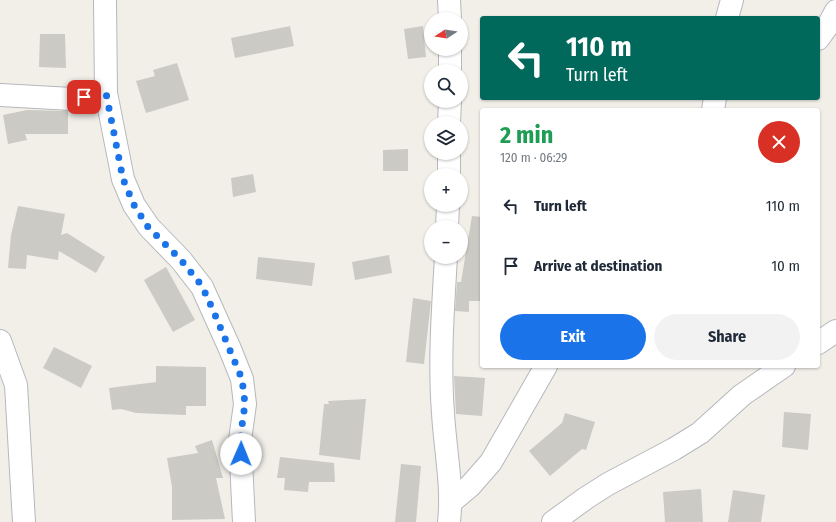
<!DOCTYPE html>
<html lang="en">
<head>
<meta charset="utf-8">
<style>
	body { margin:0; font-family:"Fira Sans Condensed",sans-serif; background:#f2f2f3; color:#1f2937; height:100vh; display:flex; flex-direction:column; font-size:15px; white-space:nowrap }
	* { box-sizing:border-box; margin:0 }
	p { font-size:13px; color:#747a83 }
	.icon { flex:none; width:22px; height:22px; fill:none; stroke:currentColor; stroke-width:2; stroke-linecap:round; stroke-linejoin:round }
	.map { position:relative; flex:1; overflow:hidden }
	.side { position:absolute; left:480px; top:108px; width:340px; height:260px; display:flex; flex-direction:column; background:#fff; border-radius:4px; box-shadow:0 1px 3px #0004 }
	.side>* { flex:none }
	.top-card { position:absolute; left:480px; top:16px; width:340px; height:84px; border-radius:4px; box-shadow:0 1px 3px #0004; background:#00695c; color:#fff; overflow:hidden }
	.needle { width:26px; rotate:258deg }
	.buttons { position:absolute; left:424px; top:12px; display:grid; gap:8px }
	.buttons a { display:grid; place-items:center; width:44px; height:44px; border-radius:50%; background:#fff; box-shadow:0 1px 3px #0004; font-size:20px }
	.pin { position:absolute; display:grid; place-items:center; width:34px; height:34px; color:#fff; margin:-17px; border-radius:8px; box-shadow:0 2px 6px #0006 }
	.me { position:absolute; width:44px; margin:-22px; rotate:1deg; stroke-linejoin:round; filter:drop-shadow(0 0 3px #0008) }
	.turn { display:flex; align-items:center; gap:14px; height:84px; padding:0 20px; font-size:18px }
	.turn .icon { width:52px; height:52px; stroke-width:2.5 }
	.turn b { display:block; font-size:28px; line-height:34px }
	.round { display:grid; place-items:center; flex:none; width:42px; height:42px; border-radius:21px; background:#f2f2f3 }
	.headline { display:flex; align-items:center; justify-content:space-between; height:68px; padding:0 20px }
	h1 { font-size:24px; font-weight:700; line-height:30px; color:#1e9e55 }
	.primary-button { display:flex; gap:8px; margin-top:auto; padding:8px 20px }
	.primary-button a { flex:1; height:46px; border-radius:24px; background:#1a73e8; color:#fff; font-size:16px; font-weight:700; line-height:46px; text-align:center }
	.primary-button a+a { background:#f2f2f3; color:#1f2937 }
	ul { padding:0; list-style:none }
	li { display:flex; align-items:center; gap:12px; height:60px; padding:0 20px }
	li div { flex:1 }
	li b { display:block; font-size:15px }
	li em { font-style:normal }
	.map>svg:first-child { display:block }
	.building { fill:#cccac5 }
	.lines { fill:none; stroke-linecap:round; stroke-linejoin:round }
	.street-casing { stroke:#b5b8bc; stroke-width:24 }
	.street { stroke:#fff; stroke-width:22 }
	.route { stroke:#1a73e8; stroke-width:7; stroke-dasharray:0 12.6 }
</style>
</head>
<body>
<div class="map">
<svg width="836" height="522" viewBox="0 0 836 522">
	<rect width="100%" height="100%" fill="#f1efe8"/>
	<!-- building -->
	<g class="building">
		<polygon points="290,26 294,46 235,58 231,38"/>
		<polygon points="423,26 426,57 408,59 404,29"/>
		<polygon points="40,34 65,34 66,68 39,67"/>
		<polygon points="177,63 189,100 146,113 136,81 155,76 153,70"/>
		<polygon points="27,110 68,111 68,134 25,134 27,140 8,144 3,115"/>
		<polygon points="408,149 408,171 383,171 383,150"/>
		<polygon points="253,174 256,192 233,197 231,178"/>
		<polygon points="18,206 65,214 61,235 67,233 105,257 96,273 59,251 58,260 27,255 26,269 8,268 11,235"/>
		<polygon points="472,216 482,217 482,301 469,301 469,312 455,311 457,282 461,282"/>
		<polygon points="389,255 392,273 355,280 352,262"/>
		<polygon points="258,257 315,263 312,286 256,279"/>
		<polygon points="166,267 195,320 173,332 144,280"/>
		<polygon points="413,298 431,301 424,364 406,362"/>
		<polygon points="54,347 92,366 81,388 43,368"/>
		<polygon points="156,366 206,367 206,406 186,406 186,415 136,413 121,409 112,410 109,388 156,382"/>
		<polygon points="454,376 485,378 482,416 456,414"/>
		<polygon points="366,399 360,460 319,455 324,404 329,404 328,401"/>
		<polygon points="784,412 811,414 808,450 782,447"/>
		<polygon points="565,413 595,422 586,450 582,449 550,476 529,451 562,423"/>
		<polygon points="212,440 223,478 216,478 225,519 172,520 172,487 167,458 198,453 195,446"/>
		<polygon points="280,457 334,463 335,482 309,482 308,492 284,490 285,478 277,478"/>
		<polygon points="401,464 421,466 416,522 395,522"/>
		<polygon points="701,489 703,522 665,522 663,492"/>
		<polygon points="733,490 765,495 761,522 728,522"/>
	</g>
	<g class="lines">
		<!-- street casing -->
		<g class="street-casing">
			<g id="street">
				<polyline points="105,0 106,93 123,179 134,205 149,227 181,260 202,287 230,349 242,379 245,404 240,440 244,522"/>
				<polyline points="449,0 450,19"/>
				<polyline points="727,18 732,0"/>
				<polyline points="818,39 829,24 836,11"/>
				<polyline points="450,71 450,49"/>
				<polyline points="0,95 72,99 106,93"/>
				<polyline points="713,110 715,98"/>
				<polyline points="449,123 450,101"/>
				<polyline points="449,175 449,153"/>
				<polyline points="447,227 448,205"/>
				<path d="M446,257c-3,51 -7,104 -3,156 2,36 10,73 6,109"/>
				<polyline points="0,341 16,385 24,522"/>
				<polyline points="818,343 836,331"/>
				<polyline points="451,502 470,486 491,462 546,366"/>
				<polyline points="553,522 586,498 608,484 674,449 700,433 742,395 784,366"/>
			</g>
		</g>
		<!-- street -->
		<use href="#street" class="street"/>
	</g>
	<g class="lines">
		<!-- route -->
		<polyline class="route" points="84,97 106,93 123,179 134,205 148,227 181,260 202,286 213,310 242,379 245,404 240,440 241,454"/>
	</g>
</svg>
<div class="buttons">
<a><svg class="needle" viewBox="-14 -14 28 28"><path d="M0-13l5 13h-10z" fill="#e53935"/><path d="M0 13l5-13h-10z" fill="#747a83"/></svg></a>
<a><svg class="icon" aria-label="search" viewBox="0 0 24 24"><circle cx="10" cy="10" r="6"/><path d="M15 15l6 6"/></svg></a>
<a><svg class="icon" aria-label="layers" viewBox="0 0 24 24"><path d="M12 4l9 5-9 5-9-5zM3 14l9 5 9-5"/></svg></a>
<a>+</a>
<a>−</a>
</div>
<div class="pin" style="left:84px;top:97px;background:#d93025"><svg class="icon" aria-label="arrive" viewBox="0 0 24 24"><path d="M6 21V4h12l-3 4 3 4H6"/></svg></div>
<svg class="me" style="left:241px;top:454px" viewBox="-20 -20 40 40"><circle r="19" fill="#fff"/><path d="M0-13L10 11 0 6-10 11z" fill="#1a73e8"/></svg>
<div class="top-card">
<div class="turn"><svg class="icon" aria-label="left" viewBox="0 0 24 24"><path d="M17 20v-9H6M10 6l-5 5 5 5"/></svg><div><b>110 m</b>Turn left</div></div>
</div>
<section class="side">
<div class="headline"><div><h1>2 min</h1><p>120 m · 06:29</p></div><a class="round" style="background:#d93025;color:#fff"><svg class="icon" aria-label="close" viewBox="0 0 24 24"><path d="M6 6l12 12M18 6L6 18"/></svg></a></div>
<ul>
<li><svg class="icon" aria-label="left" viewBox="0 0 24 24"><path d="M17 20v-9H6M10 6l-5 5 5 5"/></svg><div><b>Turn left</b></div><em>110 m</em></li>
<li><svg class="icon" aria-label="arrive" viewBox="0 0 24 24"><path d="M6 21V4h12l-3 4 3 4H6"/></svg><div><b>Arrive at destination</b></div><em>10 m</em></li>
</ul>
<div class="primary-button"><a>Exit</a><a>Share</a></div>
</section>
</div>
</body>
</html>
